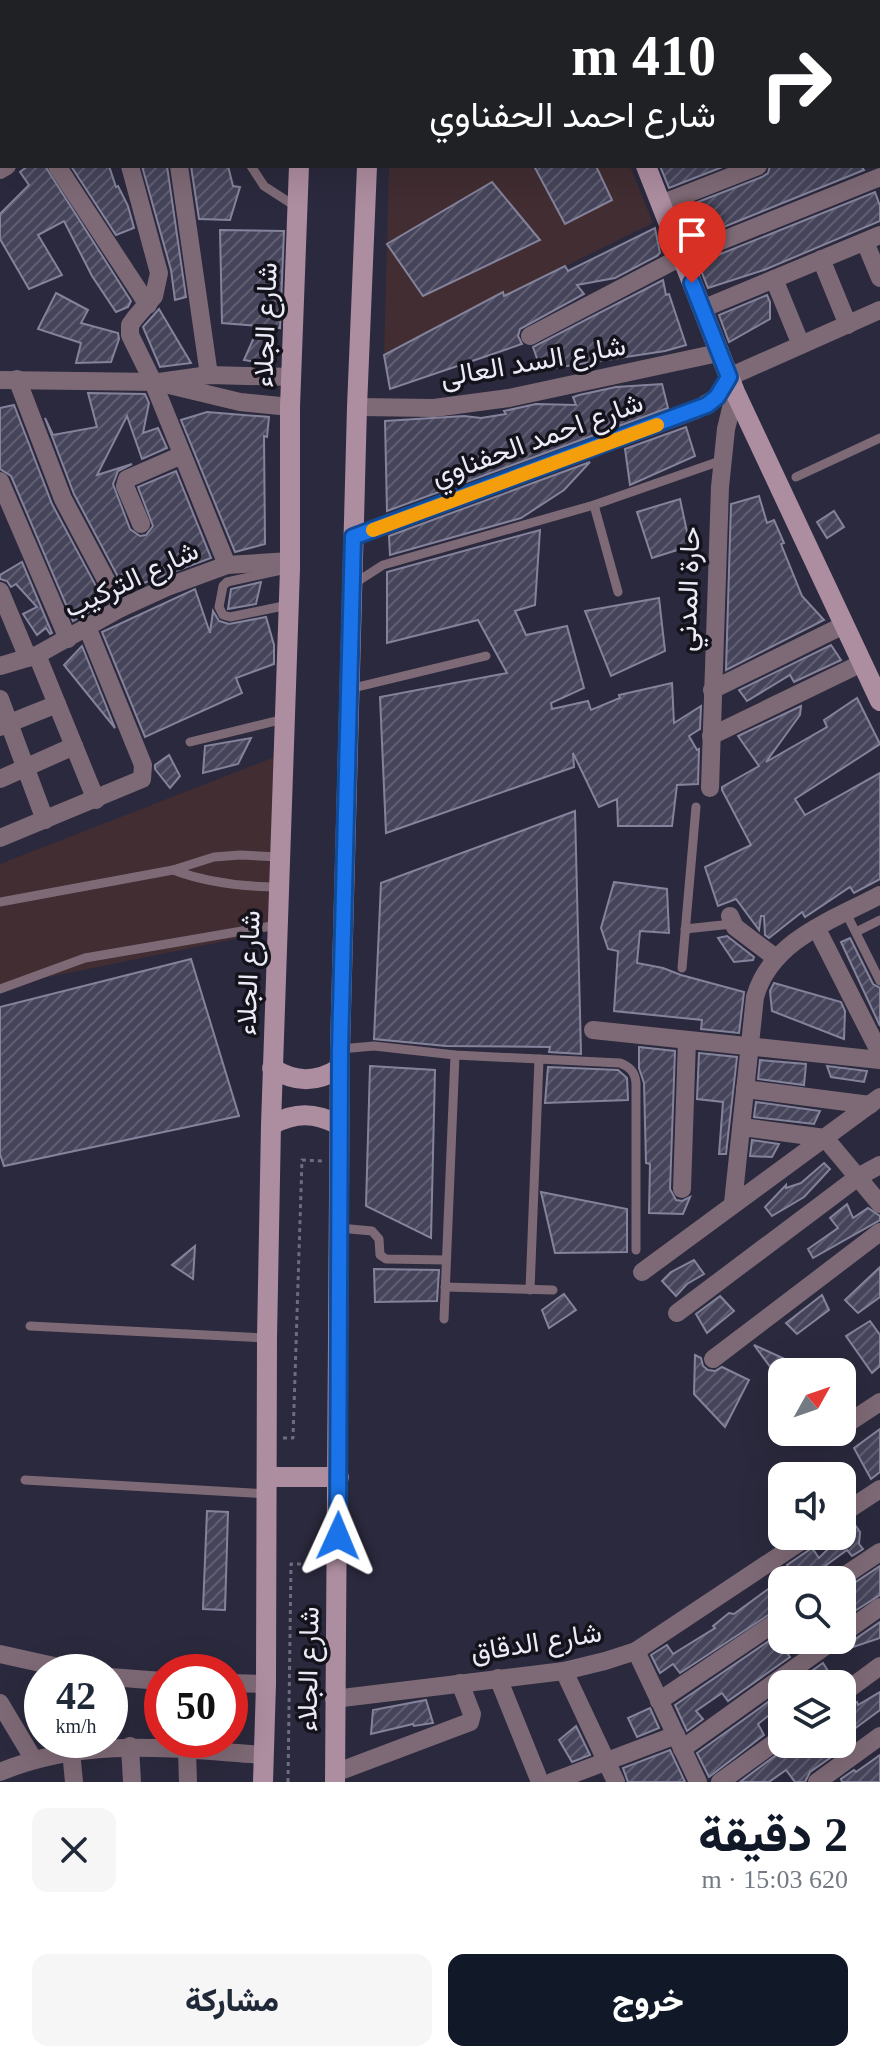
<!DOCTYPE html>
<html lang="ar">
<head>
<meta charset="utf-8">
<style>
	body { margin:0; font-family:"Times New Roman",Vazirmatn,serif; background:#f6f6f7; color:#1f2937; direction:rtl; height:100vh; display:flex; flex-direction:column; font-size:30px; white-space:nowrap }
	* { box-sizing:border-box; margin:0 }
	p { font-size:26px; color:#747a83 }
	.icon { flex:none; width:44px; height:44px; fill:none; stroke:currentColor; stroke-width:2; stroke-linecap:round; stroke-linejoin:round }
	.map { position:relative; height:1782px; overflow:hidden; direction:ltr }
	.drawer { display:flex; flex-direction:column; background:#fff; flex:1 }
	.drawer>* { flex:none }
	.hud { position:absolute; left:0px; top:0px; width:880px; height:168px; box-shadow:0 8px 32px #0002; direction:rtl; background:#202124; color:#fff; overflow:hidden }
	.needle { width:52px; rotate:50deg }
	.tools { position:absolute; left:768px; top:1358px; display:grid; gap:16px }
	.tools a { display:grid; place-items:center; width:88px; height:88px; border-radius:16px; background:#fff; box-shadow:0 8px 32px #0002; font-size:40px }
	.speed { position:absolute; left:24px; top:1654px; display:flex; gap:16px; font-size:40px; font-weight:700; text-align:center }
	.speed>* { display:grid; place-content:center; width:104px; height:104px; border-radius:50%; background:#fff; box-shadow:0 8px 32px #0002; line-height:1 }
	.speed small { font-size:20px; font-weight:400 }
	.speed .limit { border:12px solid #d22; background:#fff; color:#111 }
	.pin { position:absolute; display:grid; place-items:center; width:68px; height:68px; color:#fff; margin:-82px -34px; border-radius:50% 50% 50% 0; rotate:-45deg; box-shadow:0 0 8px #0007 }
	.pin .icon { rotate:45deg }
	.me { position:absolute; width:88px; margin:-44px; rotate:1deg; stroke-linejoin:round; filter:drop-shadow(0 0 6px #0008) }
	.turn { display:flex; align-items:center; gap:28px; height:168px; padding:0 32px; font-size:36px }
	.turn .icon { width:104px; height:104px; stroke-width:2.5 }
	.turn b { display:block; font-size:56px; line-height:68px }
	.round { display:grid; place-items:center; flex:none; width:84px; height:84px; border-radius:16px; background:#f6f6f7 }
	.head { display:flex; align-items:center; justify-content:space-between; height:136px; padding:0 32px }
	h1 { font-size:48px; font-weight:800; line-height:60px; color:#111827 }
	.action { display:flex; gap:16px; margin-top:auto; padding:16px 32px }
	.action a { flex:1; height:92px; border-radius:16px; background:#111827; color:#fff; font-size:32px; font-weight:800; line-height:92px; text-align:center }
	.action a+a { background:#f6f6f7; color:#1f2937 }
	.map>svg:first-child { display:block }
	.commercial { fill:#412d32 }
	.building { fill:url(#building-hatch); stroke:#85839c; stroke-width:2 }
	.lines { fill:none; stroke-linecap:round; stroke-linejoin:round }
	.path { stroke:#6e6d7e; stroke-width:3; stroke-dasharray:4 4; stroke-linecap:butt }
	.lane { stroke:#7e6a76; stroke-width:9 }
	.street { stroke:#7e6a76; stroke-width:18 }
	.secondary { stroke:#ad8da0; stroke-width:20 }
	.route-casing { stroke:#114b97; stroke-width:20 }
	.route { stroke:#1a73e8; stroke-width:14 }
	.slow { stroke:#f59e0b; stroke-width:14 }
	.labels { text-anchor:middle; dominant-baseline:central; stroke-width:7; stroke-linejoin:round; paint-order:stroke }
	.street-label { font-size:28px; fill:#ebebf8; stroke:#14131c }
</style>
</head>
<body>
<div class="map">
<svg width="880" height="1782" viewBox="0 0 880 1782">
	<defs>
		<pattern id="building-hatch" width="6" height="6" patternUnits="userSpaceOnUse" patternTransform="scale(2)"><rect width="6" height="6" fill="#45445a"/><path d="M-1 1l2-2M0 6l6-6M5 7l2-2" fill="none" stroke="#605f72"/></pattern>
	</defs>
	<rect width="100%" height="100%" fill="#2b293d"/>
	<!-- commercial -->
	<g class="commercial">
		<polygon points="389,166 630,166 653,223 384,355"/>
		<polygon points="285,753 279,930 0,987 0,864"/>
	</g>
	<!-- building -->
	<g class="building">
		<polygon points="28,166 45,166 131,301 128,307 116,312 92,276 64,221 38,235 62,275 29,289 0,239 0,214 29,185 20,172"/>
		<polygon points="71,166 109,166 116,187 118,186 128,206 134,228 116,235"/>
		<polygon points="142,166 167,166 186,297 175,300 171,270"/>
		<polygon points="191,166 228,166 233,186 240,187 230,220 199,219"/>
		<polygon points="534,166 596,166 612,200 565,224"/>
		<polygon points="660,166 725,166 669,188"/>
		<polygon points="770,166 861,166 864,170 689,241 677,210 762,177 768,173"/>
		<polygon points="492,182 540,240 423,296 387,244"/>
		<polygon points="875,192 880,206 880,221 764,270 708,288 698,263"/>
		<polygon points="655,228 660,253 657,256 615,278 577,285 584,294 520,329 518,336 522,344 390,389 384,355 503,292 504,296 565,266 568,271"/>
		<polygon points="220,230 284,231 280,328 272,327 273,365 244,360 259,326 222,323"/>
		<polygon points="663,280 666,295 669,294 686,345 665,351 541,370 533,347"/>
		<polygon points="56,293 88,310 81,323 118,333 119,339 111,362 76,363 81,343 38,329"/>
		<polygon points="767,295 770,302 770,319 729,342 719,315"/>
		<polygon points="159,309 191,363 160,367 143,327"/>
		<polygon points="662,384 668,408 387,511 385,421 464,416 481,418 506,414 504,411 536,404 576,405 573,397 579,395 616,387"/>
		<polygon points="88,393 145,394 149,403 143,433 158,428 167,448 142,459 127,416 97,475 132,464 118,471 113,484 130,529 140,536 146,535 153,526 138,487 176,471 211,558 125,590 74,494 45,418 53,435 97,427"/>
		<polygon points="14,405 52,504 105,603 73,621 11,476 0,469 0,408"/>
		<polygon points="207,412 269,417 267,437 264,436 265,544 235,552 181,420"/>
		<polygon points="686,427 695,456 630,485 625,449"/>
		<polygon points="590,462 564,490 521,518 390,555 389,536"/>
		<polygon points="759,496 767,523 774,520 784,543 781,544 802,596 824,620 726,670 731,504"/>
		<polygon points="680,499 690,546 652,558 637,512"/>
		<polygon points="834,511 844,527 827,538 817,522"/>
		<polygon points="540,530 535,605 515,611 526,635 567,626 584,688 551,703 552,709 588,701 591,710 620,698 619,695 672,683 674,723 701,706 700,729 689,736 697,750 699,749 698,784 677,785 672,826 618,826 617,799 599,807 573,753 574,767 386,833 380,697 507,673 478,620 387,643 387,572"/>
		<polygon points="22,562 52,633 50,634 46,628 37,635 23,614 37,607 16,584 11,587 7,581 0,579 0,575"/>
		<polygon points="261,582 256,604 228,609 231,589"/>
		<polygon points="195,589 210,633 213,611 219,621 229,624 266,617 274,645 274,664 236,678 242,693 145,737 102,632"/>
		<polygon points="659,598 665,651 611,676 585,611"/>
		<polygon points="831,645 841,660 794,682 790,675 747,701 739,690"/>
		<polygon points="82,646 115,728 64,665"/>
		<polygon points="857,698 880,744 795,799 805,815 880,773 880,879 854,893 850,887 805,917 802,912 769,938 765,935 764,916 761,916 759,930 736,899 718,906 705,867 751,845 722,790 722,787 759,766 738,736 801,706 800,715 766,762 827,727 824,720"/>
		<polygon points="251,738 238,764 203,773 205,746"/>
		<polygon points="169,755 180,776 170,788 155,769 155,765"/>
		<polygon points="575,811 581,1054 549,1052 550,1047 446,1046 374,1039 381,883"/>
		<polygon points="614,882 667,889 669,933 640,931 637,963 663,968 681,975 744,992 739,1033 701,1029 702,1020 614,1011 618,951 608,949 601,928"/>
		<polygon points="727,936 754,957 753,960 734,962 718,938"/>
		<polygon points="850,938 873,984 880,988 880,1026 841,942"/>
		<polygon points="191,959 239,1116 4,1166 0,1154 0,1007"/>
		<polygon points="774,983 841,1002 845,1011 844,1039 772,1011 770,991"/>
		<polygon points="639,1047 675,1051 670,1189 676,1200 682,1201 690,1197 683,1214 649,1213 650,1164 646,1163 644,1083 639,1068"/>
		<polygon points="699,1053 737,1057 726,1154 719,1154 723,1102 697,1099"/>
		<polygon points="760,1060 806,1064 804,1085 758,1079"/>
		<polygon points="370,1066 435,1070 431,1238 366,1206"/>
		<polygon points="827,1066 867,1071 864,1082 831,1077"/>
		<polygon points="548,1067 618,1070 627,1078 628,1100 545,1103"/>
		<polygon points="756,1102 820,1111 814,1124 754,1117"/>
		<polygon points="752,1140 779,1144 772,1157 750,1156"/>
		<polygon points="824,1163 830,1169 804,1197 772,1216 765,1207 786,1185 786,1188 801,1183"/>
		<polygon points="541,1192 627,1209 627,1252 555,1253"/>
		<polygon points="847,1204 853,1218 868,1208 880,1216 880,1220 813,1258 808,1249 838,1228 830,1218"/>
		<polygon points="195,1246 193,1279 172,1265"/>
		<polygon points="694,1260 704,1274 687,1284 676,1296 662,1281 671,1272"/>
		<polygon points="880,1267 880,1297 858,1313 845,1300"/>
		<polygon points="374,1269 439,1270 437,1301 375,1302"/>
		<polygon points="564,1294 576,1310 549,1328 542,1310"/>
		<polygon points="822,1295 829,1310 797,1334 786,1323"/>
		<polygon points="720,1296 734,1311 707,1333 696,1314"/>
		<polygon points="870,1321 880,1335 880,1366 872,1373 846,1336"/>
		<polygon points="754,1345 789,1361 777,1376"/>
		<polygon points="695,1355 701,1358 703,1366 708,1370 715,1371 722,1367 749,1380 725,1427 694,1394"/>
		<polygon points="880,1429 880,1472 871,1479 854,1448"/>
		<polygon points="207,1511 228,1512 225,1610 203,1609"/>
		<polygon points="853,1522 860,1532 859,1544 863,1549 852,1556 847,1550 825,1566 830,1572 826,1580 798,1580 787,1565 812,1548 819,1558 839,1538 837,1536 842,1536 842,1530"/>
		<polygon points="880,1566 880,1595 842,1619 842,1591"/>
		<polygon points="771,1587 780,1597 782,1606 680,1673 673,1664 660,1673 651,1655 667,1645 673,1654 715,1628 713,1626 729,1613 734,1614"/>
		<polygon points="880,1622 880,1638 838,1652 845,1646"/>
		<polygon points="782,1632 782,1640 799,1640 784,1649 790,1657 728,1701 722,1693 696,1711 703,1719 687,1731 675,1705"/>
		<polygon points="823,1663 830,1674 817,1684 793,1684"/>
		<polygon points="782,1692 782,1705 758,1724 764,1735 709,1777 697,1753"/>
		<polygon points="880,1692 880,1710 842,1738 842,1706 857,1702 858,1705"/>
		<polygon points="426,1700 433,1723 414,1726 413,1724 371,1734 373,1710"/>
		<polygon points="650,1708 659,1728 637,1737 628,1718"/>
		<polygon points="576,1726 590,1755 572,1762 559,1740"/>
		<polygon points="791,1744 835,1744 840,1751 810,1772 805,1782 795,1782 786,1770 769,1782 740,1782"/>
		<polygon points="670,1750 685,1782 628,1782 623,1768"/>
		<polygon points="880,1755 880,1782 842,1782 841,1779 854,1770 856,1772"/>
	</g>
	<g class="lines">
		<!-- path -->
		<g class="path">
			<polyline points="283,1438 293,1438 302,1160 322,1161"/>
			<polyline points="288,1782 291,1564 318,1564"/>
		</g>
		<!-- lane -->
		<g class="lane">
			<polyline points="251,166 264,186 295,206"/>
			<polyline points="796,477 880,438"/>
			<polyline points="594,505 618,592"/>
			<polyline points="286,569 227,582 223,586 219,607 223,615 230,617 288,605"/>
			<polyline points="355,583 383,565 594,505 723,460"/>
			<polyline points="349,689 486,656"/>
			<polyline points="190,742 284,719"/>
			<path d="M173,870c35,13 68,17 106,17"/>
			<polyline points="0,902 173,870 214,857 240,855 279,857"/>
			<polyline points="846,913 880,981"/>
			<polyline points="685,929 732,924"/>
			<polyline points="856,932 880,920"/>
			<polyline points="682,968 696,807"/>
			<polyline points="0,989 85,958 277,925"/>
			<path d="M340,1049l34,-3 81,9 165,8c10,4 15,9 16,20v167"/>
			<polyline points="339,1228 372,1231 379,1239 380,1255 386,1259 446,1260"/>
			<polyline points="445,1287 553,1290"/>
			<polyline points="530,1290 539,1059"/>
			<polyline points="444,1319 455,1055"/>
			<polyline points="30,1326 266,1338"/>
			<polyline points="25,1480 267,1494"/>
		</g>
		<!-- street -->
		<g class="street">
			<polyline points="41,0 43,2"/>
			<polyline points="166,0 166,2"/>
			<polyline points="108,2 111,0"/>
			<polyline points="724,2 730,0"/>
			<polyline points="878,4 880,4"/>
			<polyline points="878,70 880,69"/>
			<polyline points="0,83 2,86"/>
			<polyline points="878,119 880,119"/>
			<polyline points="57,166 148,305"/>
			<polyline points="130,166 159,273 154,296 135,318 130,325 130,335 153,382 227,565"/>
			<polyline points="179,166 209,375"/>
			<polyline points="0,170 7,166"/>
			<polyline points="661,204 758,166"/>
			<polyline points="865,242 880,278"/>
			<polyline points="821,259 848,325"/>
			<polyline points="774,279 801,345"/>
			<polyline points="702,309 880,235"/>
			<polyline points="530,336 681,257 880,177"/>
			<polyline points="17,379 63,499 121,608"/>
			<polyline points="0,380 159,382 209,375 292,377"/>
			<polyline points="165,384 240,402 290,407"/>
			<polyline points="357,407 434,408 509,398 718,353"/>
			<polyline points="0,481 68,639"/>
			<polyline points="141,524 125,486 127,479 182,455"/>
			<polyline points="353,537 696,410 717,397 729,377 880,310"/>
			<polyline points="0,591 28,658"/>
			<polyline points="37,655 96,800"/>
			<polyline points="0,666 37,655 121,608 167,587 227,565 290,561"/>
			<polyline points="712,690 844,625"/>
			<polyline points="0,699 45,820"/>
			<polyline points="0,727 57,704"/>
			<polyline points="711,736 862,663"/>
			<polyline points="0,779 74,746"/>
			<polyline points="710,788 720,487 726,429 735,392"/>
			<polyline points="0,838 142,779 143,765 87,627"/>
			<polyline points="730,916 735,927 776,958"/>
			<polyline points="817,929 880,1053"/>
			<polyline points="593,1030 880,1060"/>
			<polyline points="745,1089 870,1105"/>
			<polyline points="742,1127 825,1138 880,1204"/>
			<polyline points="682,1189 687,1040"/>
			<path d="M733,1203l22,-206c16,-57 78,-77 125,-102"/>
			<polyline points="642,1272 880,1097"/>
			<polyline points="677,1313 858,1177 880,1165"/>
			<polyline points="713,1359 880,1232"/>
			<polyline points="842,1427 880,1402"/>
			<polyline points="827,1437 835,1432"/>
			<polyline points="842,1514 880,1489"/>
			<polyline points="838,1580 880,1552"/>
			<polyline points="842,1634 880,1607"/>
			<polyline points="636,1651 698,1782"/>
			<polyline points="0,1654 81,1672"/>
			<polyline points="564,1671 616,1782"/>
			<polyline points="110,1677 162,1681"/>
			<polyline points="498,1678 540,1782"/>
			<polyline points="230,1683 266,1684"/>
			<polyline points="842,1694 880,1666"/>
			<polyline points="334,1699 564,1671 605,1661 636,1651 809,1536"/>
			<polyline points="659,1701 782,1618"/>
			<polyline points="0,1703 34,1760"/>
			<polyline points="130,1746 132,1782"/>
			<polyline points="682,1749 834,1640"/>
			<polyline points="187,1750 188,1782"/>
			<polyline points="71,1751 74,1782"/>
			<path d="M0,1772c86,-36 174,-23 264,-17"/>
			<polyline points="335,1773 470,1722 472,1714 460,1683"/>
			<polyline points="552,1782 676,1735"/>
			<polyline points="720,1782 782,1737"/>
			<polyline points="817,1782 880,1736"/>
		</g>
		<!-- secondary -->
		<g class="secondary">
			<polyline points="580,0 581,2"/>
			<polyline points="304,2 304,0"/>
			<polyline points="374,2 374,0"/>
			<polyline points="646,166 735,392 880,701"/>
			<path d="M272,1068c24,15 44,15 68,0"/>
			<path d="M271,1125c24,-13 44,-13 68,0"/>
			<polyline points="267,1477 339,1477"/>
			<polyline points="263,1782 266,1684 267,1338 271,1125 290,569 290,407 299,166"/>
			<polyline points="335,1782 340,1049 357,407 367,166"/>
		</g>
	</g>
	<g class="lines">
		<!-- route casing -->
		<g class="route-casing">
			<polyline id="route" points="338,1536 340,1049 353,537 707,405 717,397 729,377 692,283"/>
		</g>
		<!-- route -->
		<use href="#route" class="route"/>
		<!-- slow -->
		<polyline class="slow" points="373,530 657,425"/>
	</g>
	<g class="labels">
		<!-- street labels -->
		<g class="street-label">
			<text transform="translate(265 325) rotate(-88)">شارع الجلاء</text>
			<text transform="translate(533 361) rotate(-10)">شارع السد العالى</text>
			<text transform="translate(537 439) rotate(-20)">شارع احمد الحفناوي</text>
			<text transform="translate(131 579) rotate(-25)">شارع التركيب</text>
			<text transform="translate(688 589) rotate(-88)">حارة المدني</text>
			<text transform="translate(248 973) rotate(-88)">شارع الجلاء</text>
			<text transform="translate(536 1642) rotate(-9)">شارع الدقاق</text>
			<text transform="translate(308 1669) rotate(-89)">شارع الجلاء</text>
		</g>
	</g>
</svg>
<div class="tools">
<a><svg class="needle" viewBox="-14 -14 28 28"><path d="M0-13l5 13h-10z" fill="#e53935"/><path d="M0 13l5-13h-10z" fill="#747a83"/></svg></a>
<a><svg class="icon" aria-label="sound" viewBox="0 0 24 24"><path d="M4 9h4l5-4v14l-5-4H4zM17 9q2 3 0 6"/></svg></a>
<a><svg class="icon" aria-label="search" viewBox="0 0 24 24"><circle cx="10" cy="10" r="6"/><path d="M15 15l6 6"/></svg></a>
<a><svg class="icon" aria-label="layers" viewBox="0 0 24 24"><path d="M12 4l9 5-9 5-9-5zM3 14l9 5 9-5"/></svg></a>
</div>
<div class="speed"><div>42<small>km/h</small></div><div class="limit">50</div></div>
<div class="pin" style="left:692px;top:283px;background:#d93025"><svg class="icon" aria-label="arrive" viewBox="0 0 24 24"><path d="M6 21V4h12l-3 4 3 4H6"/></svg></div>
<svg class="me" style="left:338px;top:1536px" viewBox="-20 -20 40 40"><path d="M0-17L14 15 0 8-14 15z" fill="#1a73e8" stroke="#fff" stroke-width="4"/></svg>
<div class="hud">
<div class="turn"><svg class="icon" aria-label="right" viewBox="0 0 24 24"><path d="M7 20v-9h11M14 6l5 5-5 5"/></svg><div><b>410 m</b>شارع احمد الحفناوي</div></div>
</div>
</div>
<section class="drawer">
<div class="head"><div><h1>2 دقيقة</h1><p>620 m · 15:03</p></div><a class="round"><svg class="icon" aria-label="close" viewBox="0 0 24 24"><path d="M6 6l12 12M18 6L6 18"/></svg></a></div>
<div class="action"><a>خروج</a><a>مشاركة</a></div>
</section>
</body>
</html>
